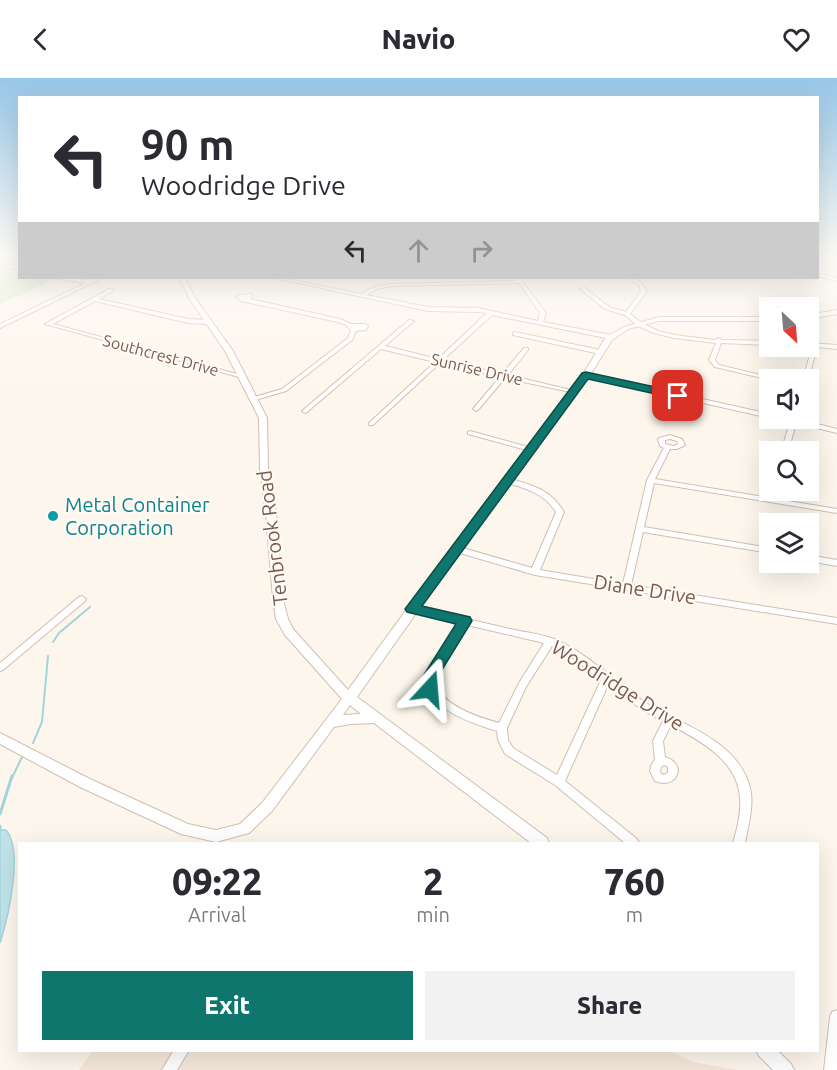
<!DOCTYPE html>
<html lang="en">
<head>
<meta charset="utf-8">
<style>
	body { margin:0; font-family:Ubuntu,sans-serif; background:#f2f2f3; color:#2b2b33; height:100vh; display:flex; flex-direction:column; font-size:22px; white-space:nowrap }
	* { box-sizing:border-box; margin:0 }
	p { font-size:20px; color:#7c7c81 }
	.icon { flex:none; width:33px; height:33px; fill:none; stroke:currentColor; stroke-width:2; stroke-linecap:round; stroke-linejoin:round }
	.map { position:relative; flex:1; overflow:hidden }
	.details { position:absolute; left:18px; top:764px; width:801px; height:210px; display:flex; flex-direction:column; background:#fff; border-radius:0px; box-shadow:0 6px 24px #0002 }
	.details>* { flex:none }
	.banner { position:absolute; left:18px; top:18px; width:801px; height:183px; border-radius:0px; box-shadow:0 6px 24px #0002; background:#fff; color:#2b2b33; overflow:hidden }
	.needle { width:39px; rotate:154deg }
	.fabs { position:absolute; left:759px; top:219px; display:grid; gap:12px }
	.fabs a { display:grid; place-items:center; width:60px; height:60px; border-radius:0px; background:#fff; box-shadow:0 6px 24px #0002; font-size:30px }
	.pin { position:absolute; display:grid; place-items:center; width:51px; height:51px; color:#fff; margin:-26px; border-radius:12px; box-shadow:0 3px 9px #0006 }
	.me { position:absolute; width:66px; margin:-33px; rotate:19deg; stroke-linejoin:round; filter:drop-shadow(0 0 4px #0008) }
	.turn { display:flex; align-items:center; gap:21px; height:126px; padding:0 24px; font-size:27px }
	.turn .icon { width:78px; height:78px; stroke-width:2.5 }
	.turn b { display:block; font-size:42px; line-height:51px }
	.lanes { display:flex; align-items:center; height:57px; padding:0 24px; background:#0003; justify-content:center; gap:30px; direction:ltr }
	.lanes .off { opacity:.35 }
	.eta { display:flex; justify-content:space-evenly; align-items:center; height:102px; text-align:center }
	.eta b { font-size:36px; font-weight:800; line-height:42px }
	.button { display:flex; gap:12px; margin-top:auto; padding:12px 24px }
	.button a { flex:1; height:69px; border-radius:0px; background:#0f766e; color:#fff; font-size:24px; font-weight:800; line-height:69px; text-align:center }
	.button a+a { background:#f2f2f3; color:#2b2b33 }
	header { display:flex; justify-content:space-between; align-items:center; height:78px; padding:0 24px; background:#fff; font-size:27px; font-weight:800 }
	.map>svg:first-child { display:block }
	.residential { fill:#f5e8da }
	.green { fill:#d8ecc9 }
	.water { fill:#bfe3e8; stroke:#a5d3da; stroke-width:1.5 }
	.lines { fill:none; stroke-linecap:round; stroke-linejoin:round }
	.stream-far1 { stroke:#a5d3da; stroke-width:2 }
	.stream { stroke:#a5d3da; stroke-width:3 }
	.minor-casing { stroke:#d1beb0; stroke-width:2 }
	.tertiary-casing { stroke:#d1beb0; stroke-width:2 }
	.minor { fill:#fff; fill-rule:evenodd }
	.tertiary { fill:#fff; fill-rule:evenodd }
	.route { fill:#0f766e; stroke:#0a4d48; stroke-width:1.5 }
	.culture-dot { fill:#0f9aa8; stroke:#fffaf3; stroke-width:2 }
	.labels { text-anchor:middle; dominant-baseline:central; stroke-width:4.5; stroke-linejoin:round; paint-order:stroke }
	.far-street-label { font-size:16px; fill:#7a5c4d; stroke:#fffaf3 }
	.culture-label { font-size:20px; fill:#0d838f; stroke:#fffaf3; text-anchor:start }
	.street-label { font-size:20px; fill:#7a5c4d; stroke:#fffaf3 }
</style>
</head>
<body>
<header><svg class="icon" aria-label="back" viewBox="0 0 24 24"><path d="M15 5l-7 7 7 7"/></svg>Navio<svg class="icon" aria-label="heart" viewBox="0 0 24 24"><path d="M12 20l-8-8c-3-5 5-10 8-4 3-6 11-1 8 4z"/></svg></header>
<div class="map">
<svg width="837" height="992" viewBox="0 0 837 992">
	<rect width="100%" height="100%" fill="#fdf6ec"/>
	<!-- residential -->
	<polygon class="residential" points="93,972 668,972 693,984 738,992 79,992"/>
	<!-- green -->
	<polygon class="green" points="0,178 19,178 20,200 94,200 79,207 55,201 0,226"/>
	<!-- water -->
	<path class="water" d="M0,752h6c18,21 2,88 -6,113z"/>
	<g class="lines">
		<!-- stream-far1 -->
		<g class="stream-far1">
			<polyline points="53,564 59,555 90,529"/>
			<polyline points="33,665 42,644 48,578"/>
			<polyline points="12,700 22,679"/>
		</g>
		<!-- stream -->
		<g class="stream">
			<polyline points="0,736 12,698"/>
			<polyline points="0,748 0,752"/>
		</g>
		<!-- minor casing -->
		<g class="minor-casing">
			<g id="minor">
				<polygon points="0,186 20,189 20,192 0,188"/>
				<polygon points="818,196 837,200 837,203 818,198"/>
				<path d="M58,200c10,-1 20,2 30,2 5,0 9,-3 14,-2l-102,50v-4l86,-41 -26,-4z"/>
				<path d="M275,200h7l79,16 13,-7 18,-3 125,-3 -1,-3h4l26,35 -3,9 68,13 3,2 -3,2 -119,-24 -49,45 59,14 22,-26h4v2l-20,25 67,16v2l-70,-15 -27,32 -2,1 -3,-2 27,-32 -60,-14 -67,62h-4v-2l66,-61 -54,-13 -74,63 -2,1 -3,-2 107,-91 5,1 -29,25 53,13 49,-46 -9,-1 -50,-1zM519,205l21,30 -2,8 -60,-13 -50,-1 -62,-12 11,-6 15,-3z"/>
				<path d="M627,200c9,-1 16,5 20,13l-17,23 12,9 16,8 17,4 39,5 6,-2 3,2 47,1v4l-49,-2 -6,17 4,5 63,15h-12l-55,-13 -6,-7 7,-17 -42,-5 -20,-5 -16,-7 -13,-11 -20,-6 -25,-20 5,-1 24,19 17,5 15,-21 -2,-6z"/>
				<polygon points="109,211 114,212 99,221 188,241 209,242 212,244 209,246 188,245 95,223 53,246 244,298 239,299 45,246"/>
				<polygon points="250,216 253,218 250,221 340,241 351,246 365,246 368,248 366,252 356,253 352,262 286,313 255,322 251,322 251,320 282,311 348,260 351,252 346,247 338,244 241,223 236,219 239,217"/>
				<polygon points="515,254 600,272 603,274 600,276 513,257 513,255"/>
				<polygon points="808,265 837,267 837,271 817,269 808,303 808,302 803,302 812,269 807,268 808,268"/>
				<polygon points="586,295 770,336 770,340 584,298 584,296"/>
				<polygon points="780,340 793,340 837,351 837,355 796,345 788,374 781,374 790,344"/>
				<polygon points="470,353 532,370 533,371 530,373 468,356 468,354"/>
				<path d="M670,357l12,4 3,6 -8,4h-7l-15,30 182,30v4l-183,-30 -10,44 126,21v5l-127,-21 -12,53 206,33v6l-302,-49 -82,-24 -1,-2 4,-3 76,22 24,-56c-12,-19 -31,-24 -52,-30l-1,-2 4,-2c25,7 43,11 57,34l-24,58 83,14 24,-104 17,-32 -4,-2 -2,-7 1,-1zM670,361l7,2 1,3 -4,2 -9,-2v-4z"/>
				<polygon points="770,376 770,382 767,380 768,377"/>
				<polygon points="808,477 837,482 837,488 808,483"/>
				<polygon points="82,518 86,521 85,523 3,592 0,593 0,585 79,519"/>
				<path d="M412,528c33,8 65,15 98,23 14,3 31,5 44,10 36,15 62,45 94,65 37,22 95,39 103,89 2,17 -3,34 -6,50h-12c4,-14 8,-28 7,-42 0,-39 -39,-60 -69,-76l-8,16 2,16c23,7 12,33 -10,24l-5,-10 1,-5 4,-7 -2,-18 10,-20 -22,-12 -33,-24 -43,96 72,58 2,4h-14l-70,-58 -50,-31 -7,-14 -1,-9c-31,-10 -60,-19 -75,-50l37,-58 -50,-12 -1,-2zM467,547l77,18 -25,40 -20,40c-25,-7 -55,-17 -67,-42zM552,568l20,11 29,23 -44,95 -44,-27 -5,-8 -1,-12 19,-41zM664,687l4,2v5l-2,2 -3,1 -3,-3 1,-5z"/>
				<polygon points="837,932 837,992 824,992 830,939 832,934"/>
				<polygon points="174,972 189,972 177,992 162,992"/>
			</g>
		</g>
		<!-- tertiary casing -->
		<g class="tertiary-casing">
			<g id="tertiary">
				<path d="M179,200h6l10,20 38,53 34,67 1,51 8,46 7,84 5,20 5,10 55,61 104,-143 131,-173 23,-37 18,-10 35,-10h111v4h-111l-31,8 -16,11 -23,37 -129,174 -103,146 190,141 2,5h-18l-157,-120 -24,1 -16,3 -62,84 -23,22 -33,9 -35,-8 -101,-47 -80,-43v-11l90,46 98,45 28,6 24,-6 22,-21 80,-104 -57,-64 -9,-16 -3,-20 -7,-84 -6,-46 -1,-51 -34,-67 -36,-53zM350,627l11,9 -18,1z"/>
				<polygon points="837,232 837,236 808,241 808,237"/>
				<polygon points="756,972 777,972 791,986 794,992 773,992 759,978"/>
			</g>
		</g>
		<!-- minor -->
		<use href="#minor" class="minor"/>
		<!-- tertiary -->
		<use href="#tertiary" class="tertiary"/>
	</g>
	<!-- sky -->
	<linearGradient id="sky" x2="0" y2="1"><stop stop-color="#97c7e8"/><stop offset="0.56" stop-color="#fefbf6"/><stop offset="1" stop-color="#fefbf6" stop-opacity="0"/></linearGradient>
	<rect width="837" height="316" fill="url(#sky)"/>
	<!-- route -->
	<polygon class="route" points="586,294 678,314 683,318 678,321 588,301 422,528 470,539 472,543 435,603 438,611 435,615 424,615 420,603 456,546 407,534 405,531 582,295"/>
	<!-- markers -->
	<circle class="culture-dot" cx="53" cy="438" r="6"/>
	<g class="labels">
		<!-- far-street labels -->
		<g class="far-street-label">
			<text transform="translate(161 277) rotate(15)">Southcrest Drive</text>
			<text transform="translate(477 291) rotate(13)">Sunrise Drive</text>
		</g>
		<!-- culture labels -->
		<g class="culture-label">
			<text x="65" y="426">Metal Container<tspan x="65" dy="23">Corporation</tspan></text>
		</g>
		<!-- street labels -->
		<g class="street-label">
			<text transform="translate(272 460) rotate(-97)">Tenbrook Road</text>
			<text transform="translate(645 511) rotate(9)">Diane Drive</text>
			<text transform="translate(618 607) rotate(32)">Woodridge Drive</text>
		</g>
	</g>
</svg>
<div class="fabs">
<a><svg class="needle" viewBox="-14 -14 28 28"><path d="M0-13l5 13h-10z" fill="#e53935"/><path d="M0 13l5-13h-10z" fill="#7c7c81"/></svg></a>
<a><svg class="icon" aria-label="sound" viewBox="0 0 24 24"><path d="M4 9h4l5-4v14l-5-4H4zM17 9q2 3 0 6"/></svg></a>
<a><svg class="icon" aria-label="search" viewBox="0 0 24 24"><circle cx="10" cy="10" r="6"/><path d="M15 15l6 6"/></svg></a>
<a><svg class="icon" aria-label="layers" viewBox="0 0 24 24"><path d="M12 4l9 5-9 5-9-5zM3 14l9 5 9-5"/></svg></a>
</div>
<div class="pin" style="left:678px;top:318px;background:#d93025"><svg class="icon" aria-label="arrive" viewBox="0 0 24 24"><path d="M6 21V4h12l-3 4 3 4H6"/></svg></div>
<svg class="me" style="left:430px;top:611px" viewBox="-20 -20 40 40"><path d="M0-17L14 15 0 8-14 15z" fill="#0f766e" stroke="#fff" stroke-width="4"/></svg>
<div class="banner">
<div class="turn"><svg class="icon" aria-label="left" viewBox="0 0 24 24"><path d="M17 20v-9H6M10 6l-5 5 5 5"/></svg><div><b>90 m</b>Woodridge Drive</div></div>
<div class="lanes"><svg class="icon" aria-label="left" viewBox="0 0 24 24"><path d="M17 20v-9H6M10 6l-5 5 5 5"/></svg><svg class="icon off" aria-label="ahead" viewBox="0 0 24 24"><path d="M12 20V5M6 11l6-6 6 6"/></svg><svg class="icon off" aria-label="right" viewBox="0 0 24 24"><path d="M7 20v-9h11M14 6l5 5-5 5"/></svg></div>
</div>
<section class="details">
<div class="eta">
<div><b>09:22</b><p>Arrival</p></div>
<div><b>2</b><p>min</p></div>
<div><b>760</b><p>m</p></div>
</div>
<div class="button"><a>Exit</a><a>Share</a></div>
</section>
</div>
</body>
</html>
